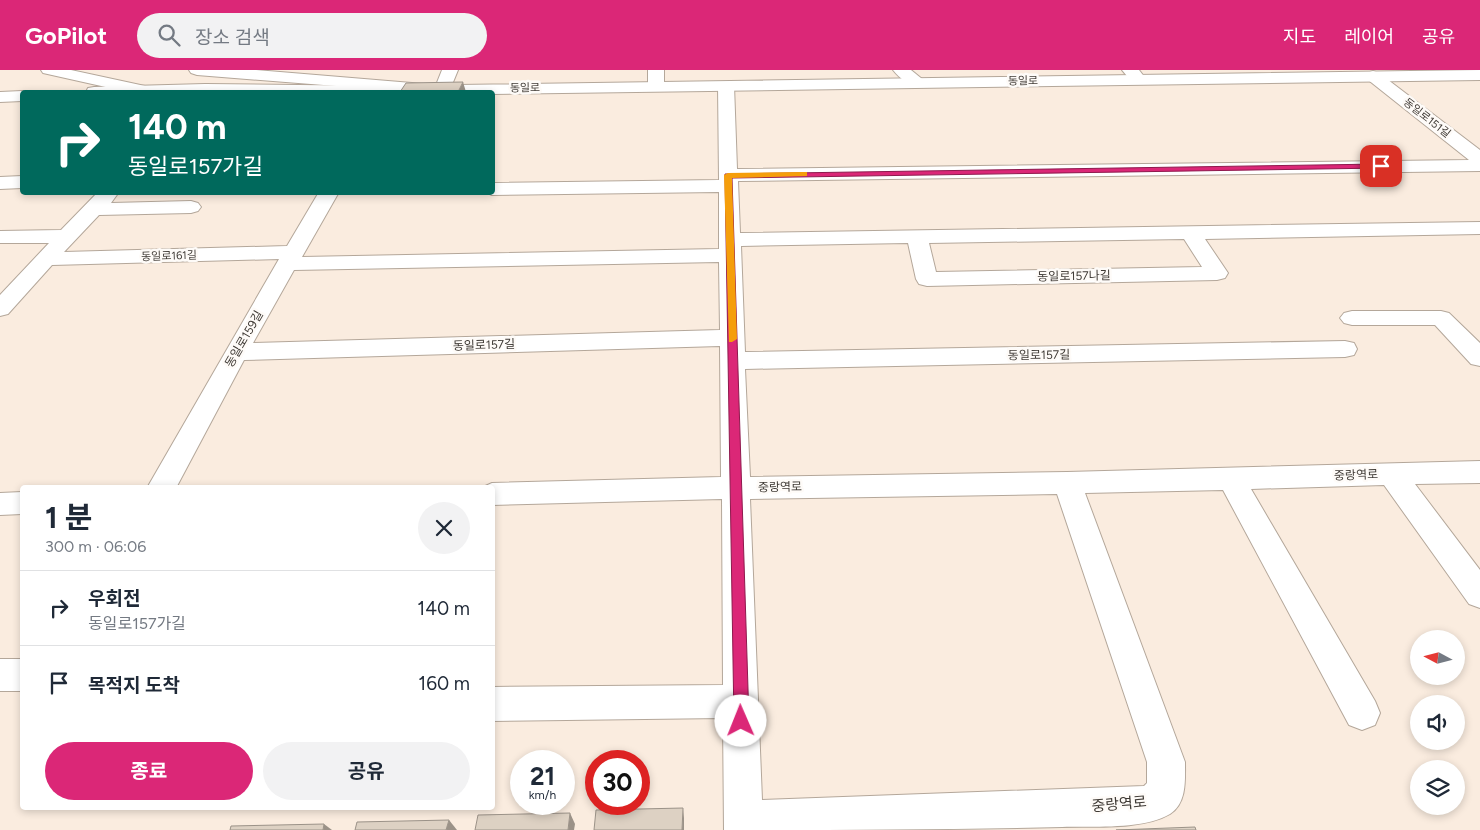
<!DOCTYPE html>
<html lang="ko">
<head>
<meta charset="utf-8">
<style>
	body { margin:0; font-family:Figtree,"Noto Sans KR",sans-serif; background:#f2f2f3; color:#1f2937; height:100vh; display:flex; flex-direction:column; font-size:19px; white-space:nowrap }
	* { box-sizing:border-box; margin:0 }
	p { font-size:16px; color:#747a83 }
	.icon { flex:none; width:28px; height:28px; fill:none; stroke:currentColor; stroke-width:2; stroke-linecap:round; stroke-linejoin:round }
	.map { position:relative; flex:1; overflow:hidden }
	.side { position:absolute; left:20px; top:415px; width:475px; height:325px; display:flex; flex-direction:column; background:#fff; border-radius:5px; box-shadow:0 2px 8px #0003 }
	.side>* { flex:none }
	.banner { position:absolute; left:20px; top:20px; width:475px; height:105px; border-radius:5px; box-shadow:0 2px 8px #0003; background:#00695c; color:#fff; overflow:hidden }
	.needle { width:32px; rotate:277deg }
	.tools { position:absolute; left:1410px; top:560px; display:grid; gap:10px }
	.tools a { display:grid; place-items:center; width:55px; height:55px; border-radius:50%; background:#fff; box-shadow:0 2px 8px #0003; font-size:25px }
	.speed { position:absolute; left:510px; top:680px; display:flex; gap:10px; font-size:25px; font-weight:700; text-align:center }
	.speed>* { display:grid; place-content:center; width:65px; height:65px; border-radius:50%; background:#fff; box-shadow:0 2px 8px #0003; line-height:1 }
	.speed small { font-size:12px; font-weight:400 }
	.speed .limit { border:8px solid #d22; background:#fff; color:#111 }
	.pin { position:absolute; display:grid; place-items:center; width:42px; height:42px; color:#fff; margin:-21px; border-radius:10px; box-shadow:0 2px 8px #0006 }
	.me { position:absolute; width:55px; margin:-28px; rotate:359deg; stroke-linejoin:round; filter:drop-shadow(0 0 4px #0008) }
	.turn { display:flex; align-items:center; gap:18px; height:105px; padding:0 25px; font-size:22px }
	.turn .icon { width:65px; height:65px; stroke-width:2.5 }
	.turn b { display:block; font-size:35px; line-height:42px }
	.round { display:grid; place-items:center; flex:none; width:52px; height:52px; border-radius:26px; background:#f2f2f3 }
	.overview { display:flex; align-items:center; justify-content:space-between; height:85px; padding:0 25px }
	h1 { font-size:30px; font-weight:700; line-height:38px }
	.primary-button { display:flex; gap:10px; margin-top:auto; padding:10px 25px }
	.primary-button a { flex:1; height:58px; border-radius:30px; background:#db2777; color:#fff; font-size:20px; font-weight:700; line-height:58px; text-align:center }
	.primary-button a+a { background:#f2f2f3; color:#1f2937 }
	ul { padding:0; list-style:none }
	li { display:flex; align-items:center; gap:15px; height:75px; padding:0 25px; border-top:1px solid #e0e1e3 }
	li div { flex:1 }
	li b { display:block; font-size:19px }
	li em { font-style:normal }
	header { display:flex; align-items:center; gap:30px; box-sizing:border-box; height:70px; padding:0 25px; background:#db2777; color:#fff }
	header strong { font-size:24px }
	nav { display:flex; gap:28px; margin-inline-start:auto; font-size:18px }
	.search { width:350px; height:45px; background:#f2f2f3; display:flex; align-items:center; gap:12px; box-sizing:border-box; padding:0 18px; border-radius:28px; color:#747a83; font-size:19px }
	.map>svg:first-child { display:block }
	.lines { fill:none; stroke-linecap:round; stroke-linejoin:round }
	.minor-casing { stroke:#b4a79a; stroke-width:2 }
	.major-casing { stroke:#b4a79a; stroke-width:2 }
	.minor { fill:#fff; fill-rule:evenodd }
	.major { fill:#fff; fill-rule:evenodd }
	.shaded-wall { fill:#9b9288 }
	.building { fill:#ddd1c3; stroke:#9b9288 }
	.route { fill:#db2777; stroke:#8e194d }
	.slow { fill:#f59e0b }
	.labels { text-anchor:middle; dominant-baseline:central; stroke-width:5; stroke-linejoin:round; paint-order:stroke }
	.far-street-label { font-size:11px; fill:#3f3a35; stroke:#fefbf8 }
	.street-label { font-size:12px; fill:#3f3a35; stroke:#fefbf8 }
	.near-street-label { font-size:15px; fill:#3f3a35; stroke:#fefbf8 }
</style>
</head>
<body>
<header>
<strong>GoPilot</strong>
<div class="search"><svg class="icon" aria-label="search" viewBox="0 0 24 24"><circle cx="10" cy="10" r="6"/><path d="M15 15l6 6"/></svg>장소 검색</div>
<nav><a>지도</a><a>레이어</a><a>공유</a></nav>
</header>
<div class="map">
<svg width="1480" height="760" viewBox="0 0 1480 760">
	<rect width="100%" height="100%" fill="#faecdf"/>
	<g class="lines">
		<!-- minor casing -->
		<g class="minor-casing">
			<g id="minor">
				<polygon points="41,0 71,0 145,16 147,20 146,22 128,22 43,3"/>
				<polygon points="189,0 256,0 436,15 442,0 458,0 449,22 412,22 197,5 191,3"/>
				<polygon points="648,0 664,0 664,16 662,19 650,19 648,16"/>
				<path d="M893,0h18l16,13 -2,3c-12,3 -25,-7 -32,-16z"/>
				<polygon points="1122,0 1139,0 1146,9 1144,12 1132,12"/>
				<path d="M1373,1l6,2 101,77v21l-742,10 2,52 740,-11v12l-275,5 23,34 -3,5 -8,2 -290,6 -8,-2 -3,-5 -8,-36 -167,3 4,106 600,-11 9,2 3,6 -3,6 -9,2 -600,12 5,108 317,-5 413,-11v22l-65,1 65,86v38l-11,-4 -85,-119 -133,4 124,212 5,12 -5,12 -13,5 -13,-5 -126,-235 -138,3 100,269c0,18 2,41 -15,52 -27,16 -77,12 -108,13 -113,3 -225,3 -338,3l-1,-112 -231,3v-34l231,-2 -1,-186 -230,6v-17h-11l11,-5 229,-6 -1,-131 -476,14 -68,128h-29l132,-229 -227,6 -44,49 -8,2v-21l49,-52h-49v-12l61,-1 37,-38h21l-8,11 80,-2 7,2 3,4 -3,4 -7,2 -92,2 -35,37 223,-6 32,-54h20l-37,65 417,-8v-57l-227,3 -7,-3h7v-9l227,-3 -1,-95 2,-3h12l2,3 3,84 732,-9 -102,-81 -2,-3 2,-3zM1184,169l18,28 -266,5 -7,-29zM719,192l1,68 -467,13 41,-73zM1057,424l90,268v21l-3,3 -382,14 -12,-301z"/>
				<polygon points="22,106 22,118 0,119 0,107"/>
				<polygon points="1352,241 1441,241 1449,243 1480,273 1480,296 1471,294 1435,255 1352,255 1344,253 1340,248 1344,243"/>
				<polygon points="22,422 22,444 0,445 0,423"/>
				<rect x="0" y="589" width="22" height="32"/>
			</g>
		</g>
		<!-- major casing -->
		<g class="major-casing">
			<g id="major">
				<polygon points="1480,0 1480,10 492,24 492,22 86,22 88,18 94,17 205,14 387,16"/>
				<polygon points="22,21 28,22 22,22 22,31 0,32 0,22"/>
			</g>
		</g>
		<!-- minor -->
		<use href="#minor" class="minor"/>
		<!-- major -->
		<use href="#major" class="major"/>
	</g>
	<!-- shaded-wall -->
	<g class="shaded-wall">
		<polygon points="463,12 466,22 458,22"/>
		<polygon points="683,738 684,748 684,760 682,760"/>
		<polygon points="570,743 575,754 574,760 568,760"/>
		<polygon points="449,750 457,760 446,760"/>
		<polygon points="324,754 332,760 323,760"/>
	</g>
	<!-- building -->
	<g class="building">
		<polygon points="463,12 458,22 400,22 406,13"/>
		<polygon points="683,738 682,760 594,760 596,740"/>
		<polygon points="570,743 568,760 475,760 478,745"/>
		<polygon points="449,750 446,760 355,760 357,752"/>
		<polygon points="324,754 323,760 230,760 231,756"/>
		<polygon points="1195,757 1196,760 1116,760"/>
	</g>
	<!-- route -->
	<polygon class="route" points="1381,94 1384,95 1384,98 732,108 749,651 746,656 741,658 736,656 734,651 725,104"/>
	<!-- slow -->
	<polygon class="slow" points="804,102 807,102 807,106 732,108 737,269 732,272 729,272 724,105 728,103"/>
	<g class="labels">
		<!-- far-street labels -->
		<g class="far-street-label">
			<text transform="translate(1023 11) rotate(-1)">동일로</text>
			<text transform="translate(525 18) rotate(-1)">동일로</text>
			<text transform="translate(1427 48) rotate(38)">동일로151길</text>
			<text transform="translate(169 186) rotate(-2)">동일로161길</text>
		</g>
		<!-- street labels -->
		<g class="street-label">
			<text transform="translate(1074 206) rotate(-1)">동일로157나길</text>
			<text transform="translate(244 269) rotate(-60)">동일로159길</text>
			<text transform="translate(484 275) rotate(-2)">동일로157길</text>
			<text transform="translate(1039 285) rotate(-1)">동일로157길</text>
			<text transform="translate(1356 405) rotate(-2)">중랑역로</text>
			<text transform="translate(780 417) rotate(-1)">중랑역로</text>
		</g>
		<!-- near-street labels -->
		<g class="near-street-label">
			<text transform="translate(1119 734) rotate(-5)">중랑역로</text>
		</g>
	</g>
</svg>
<div class="tools">
<a><svg class="needle" viewBox="-14 -14 28 28"><path d="M0-13l5 13h-10z" fill="#e53935"/><path d="M0 13l5-13h-10z" fill="#747a83"/></svg></a>
<a><svg class="icon" aria-label="sound" viewBox="0 0 24 24"><path d="M4 9h4l5-4v14l-5-4H4zM17 9q2 3 0 6"/></svg></a>
<a><svg class="icon" aria-label="layers" viewBox="0 0 24 24"><path d="M12 4l9 5-9 5-9-5zM3 14l9 5 9-5"/></svg></a>
</div>
<div class="speed"><div>21<small>km/h</small></div><div class="limit">30</div></div>
<div class="pin" style="left:1381px;top:96px;background:#d93025"><svg class="icon" aria-label="arrive" viewBox="0 0 24 24"><path d="M6 21V4h12l-3 4 3 4H6"/></svg></div>
<svg class="me" style="left:741px;top:651px" viewBox="-20 -20 40 40"><circle r="19" fill="#fff"/><path d="M0-13L10 11 0 6-10 11z" fill="#db2777"/></svg>
<div class="banner">
<div class="turn"><svg class="icon" aria-label="right" viewBox="0 0 24 24"><path d="M7 20v-9h11M14 6l5 5-5 5"/></svg><div><b>140 m</b>동일로157가길</div></div>
</div>
<section class="side">
<div class="overview"><div><h1>1 분</h1><p>300 m · 06:06</p></div><a class="round"><svg class="icon" aria-label="close" viewBox="0 0 24 24"><path d="M6 6l12 12M18 6L6 18"/></svg></a></div>
<ul>
<li><svg class="icon" aria-label="right" viewBox="0 0 24 24"><path d="M7 20v-9h11M14 6l5 5-5 5"/></svg><div><b>우회전</b><p>동일로157가길</p></div><em>140 m</em></li>
<li><svg class="icon" aria-label="arrive" viewBox="0 0 24 24"><path d="M6 21V4h12l-3 4 3 4H6"/></svg><div><b>목적지 도착</b></div><em>160 m</em></li>
</ul>
<div class="primary-button"><a>종료</a><a>공유</a></div>
</section>
</div>
</body>
</html>
